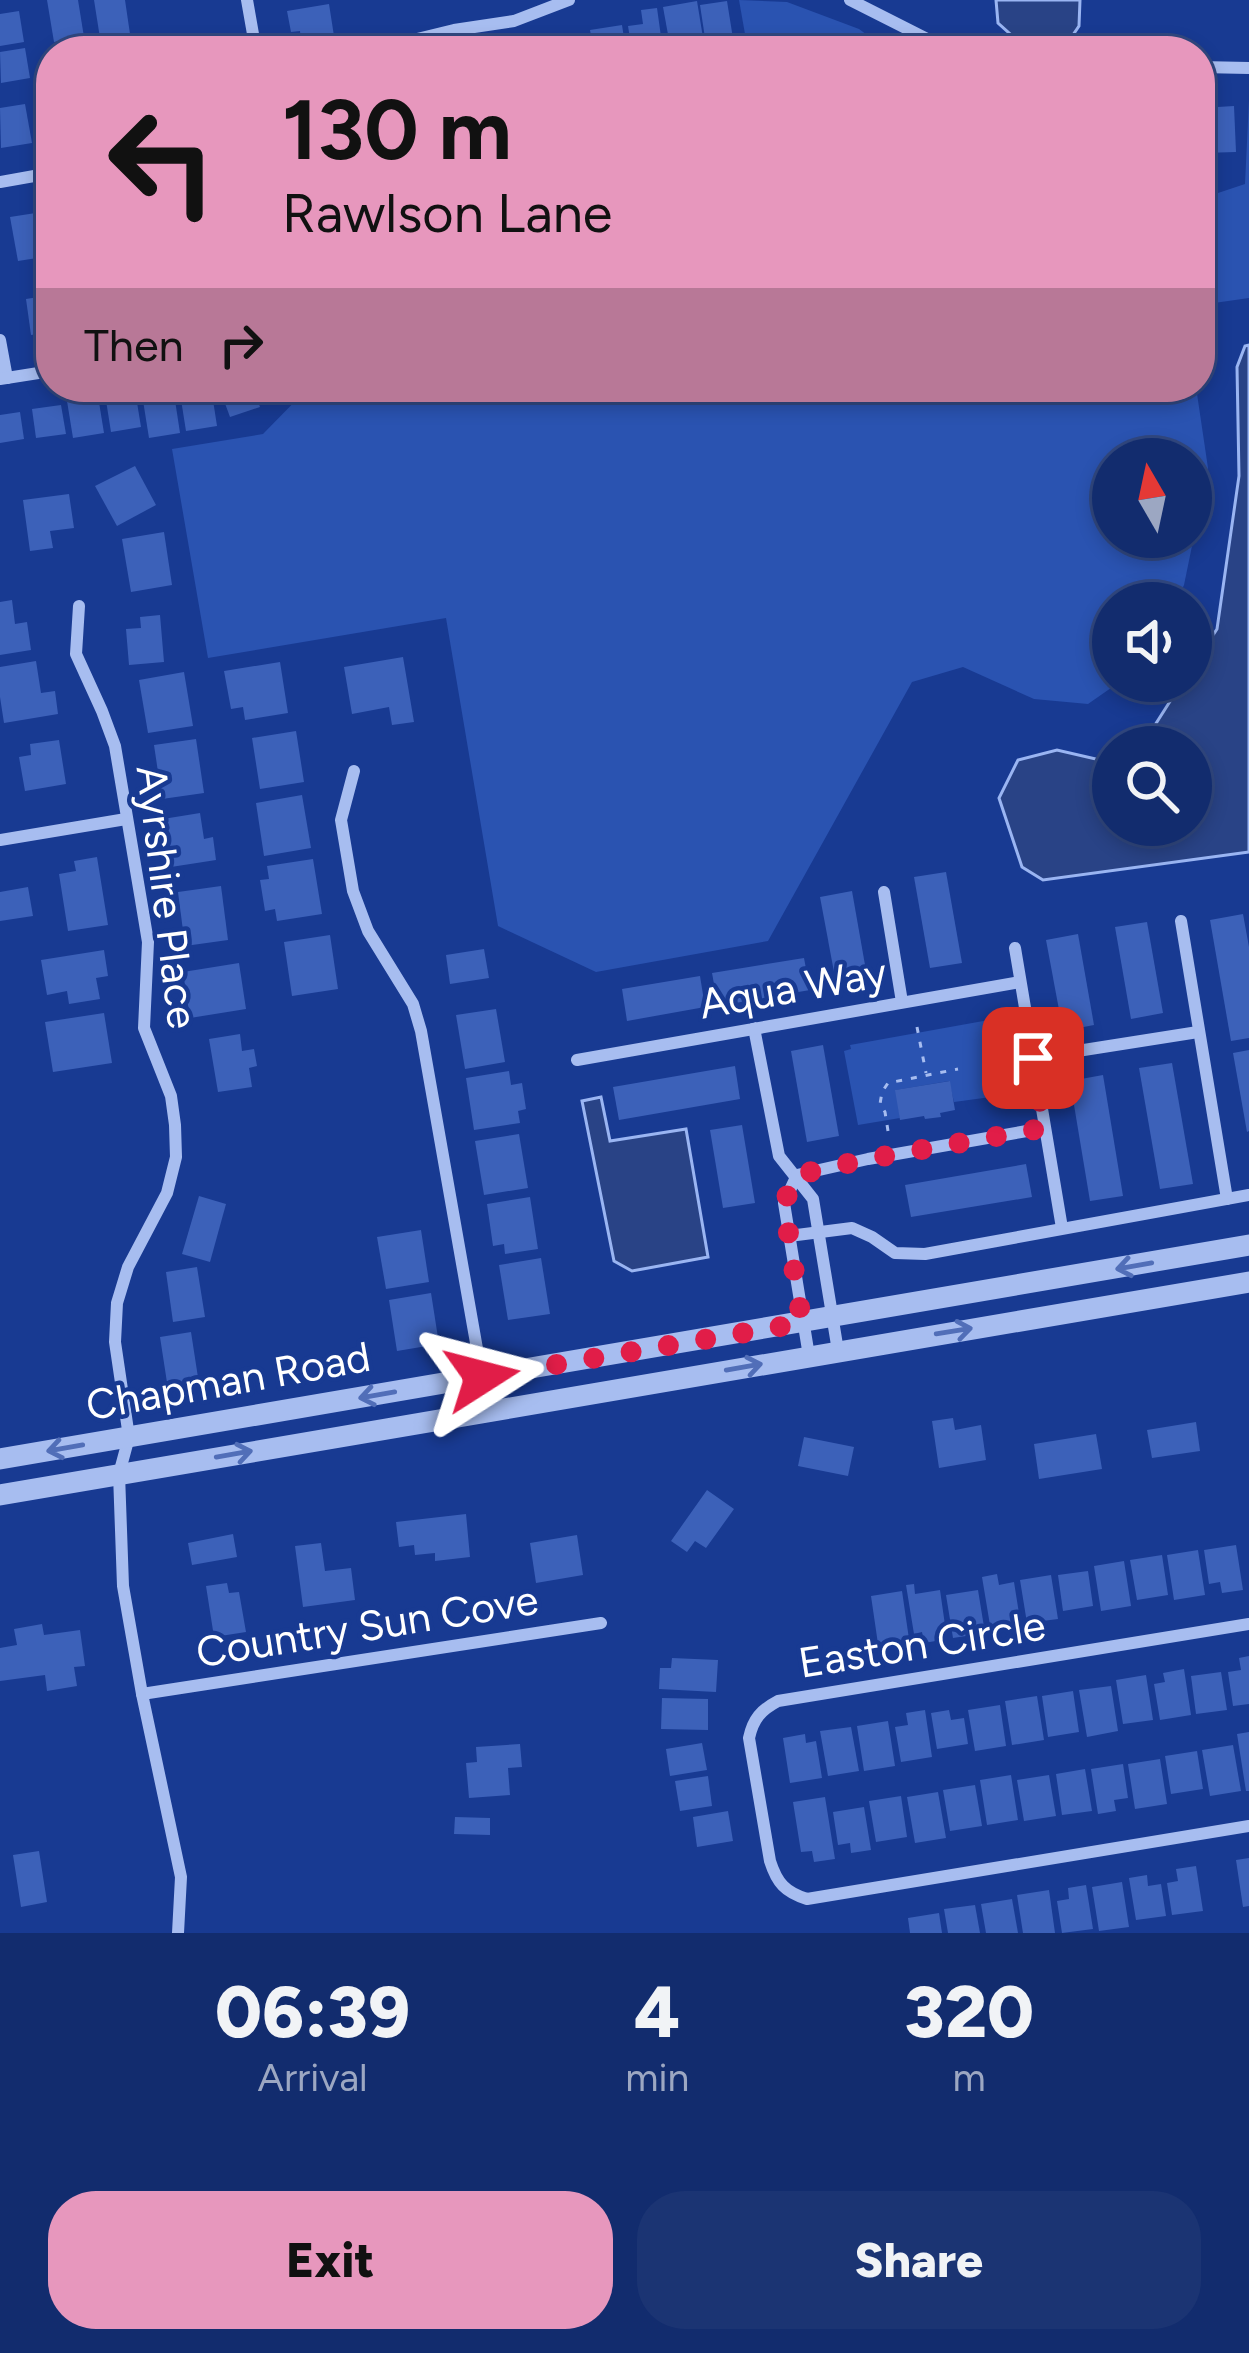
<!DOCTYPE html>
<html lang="en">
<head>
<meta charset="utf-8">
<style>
	body { margin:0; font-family:Figtree,sans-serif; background:#1b3473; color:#f1f3f6; height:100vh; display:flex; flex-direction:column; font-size:45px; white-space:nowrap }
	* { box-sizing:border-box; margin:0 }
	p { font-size:39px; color:#9ca7c2 }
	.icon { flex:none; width:66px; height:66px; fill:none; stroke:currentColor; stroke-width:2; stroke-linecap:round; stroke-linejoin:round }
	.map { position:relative; height:1933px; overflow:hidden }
	.sheet { display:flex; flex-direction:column; background:#122c6e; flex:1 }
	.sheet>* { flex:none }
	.top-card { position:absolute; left:36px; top:36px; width:1179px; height:366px; border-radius:48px; box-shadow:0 6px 18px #0003,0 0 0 3px #314881; background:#e797bd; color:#111; overflow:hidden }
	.needle { width:78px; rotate:351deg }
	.tools { position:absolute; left:1092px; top:438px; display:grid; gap:24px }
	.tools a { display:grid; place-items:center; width:120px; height:120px; border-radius:50%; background:#122c6e; box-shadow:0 6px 18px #0003,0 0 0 3px #314881; font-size:60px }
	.pin { position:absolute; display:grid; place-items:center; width:102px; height:102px; color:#fff; margin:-51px; border-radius:24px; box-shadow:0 6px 18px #0006 }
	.me { position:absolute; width:132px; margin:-66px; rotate:81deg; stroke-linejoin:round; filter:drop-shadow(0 0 9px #0008) }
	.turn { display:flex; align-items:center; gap:42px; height:252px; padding:0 48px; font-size:54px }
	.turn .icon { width:156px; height:156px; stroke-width:2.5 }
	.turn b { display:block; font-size:84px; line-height:102px }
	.then { display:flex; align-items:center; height:114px; padding:0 48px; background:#0003; gap:24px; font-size:45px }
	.eta { display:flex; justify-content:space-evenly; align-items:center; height:204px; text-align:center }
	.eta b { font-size:72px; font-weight:800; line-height:84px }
	.action { display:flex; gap:24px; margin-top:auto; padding:24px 48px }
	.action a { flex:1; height:138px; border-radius:48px; background:#e797bd; color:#111; font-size:48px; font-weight:800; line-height:138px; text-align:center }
	.action a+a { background:#1b3473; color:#f1f3f6 }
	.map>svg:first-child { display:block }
	.green { fill:#2a53b1; fill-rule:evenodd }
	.water { fill:#294386; stroke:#9ab5f2; stroke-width:3 }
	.building { fill:#3c61b9 }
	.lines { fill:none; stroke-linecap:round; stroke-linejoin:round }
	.path { stroke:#a7bdf0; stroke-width:3; stroke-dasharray:6 9; stroke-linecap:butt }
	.minor { stroke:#a7bdf0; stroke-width:12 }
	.tertiary { stroke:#a7bdf0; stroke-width:21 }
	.oneway { stroke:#516eb8 }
	.route { stroke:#e11d48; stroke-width:21; stroke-dasharray:0 37.8 }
	.labels { text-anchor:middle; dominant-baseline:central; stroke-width:9; stroke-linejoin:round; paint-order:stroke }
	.street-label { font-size:42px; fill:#fff; stroke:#183a92 }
</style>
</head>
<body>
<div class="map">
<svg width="1249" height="1933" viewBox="0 0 1249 1933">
	<rect width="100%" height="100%" fill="#183a92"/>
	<!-- green -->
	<g class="green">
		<polygon points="739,0 787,2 859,29 889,51 748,51"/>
		<polygon points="1249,100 1249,298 1200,305 1200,199 1245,184"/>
		<path d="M309,387h887l12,81 -24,117 -9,18h-62v78h8l-33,23 -54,-5 -71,-32 -51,15 -144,259 -172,31 -98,-46 -52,-308 -238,40 -36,-209 91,-15zM1113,459h78v78h-78z"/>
		<polygon points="1000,1018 1013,1094 954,1102 949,1081 896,1090 900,1118 858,1125 844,1051 851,1049 850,1045"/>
	</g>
	<!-- water -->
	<g class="water">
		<polygon points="996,0 1080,0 1079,26 1064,48 1017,40 998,23"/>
		<polygon points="1249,345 1249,852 1043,880 1022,867 999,798 1018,760 1057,750 1113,763 1113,825 1191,825 1191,747 1141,747 1183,681 1191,681 1191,669 1217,629 1239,476 1237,367 1245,346"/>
		<polygon points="601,1097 610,1141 686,1129 708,1257 632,1271 614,1261 582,1101"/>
	</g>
	<!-- building -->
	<g class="building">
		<polygon points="47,0 78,0 84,37 54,42"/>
		<polygon points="94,0 125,0 130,34 100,38"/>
		<polygon points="697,1 705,50 671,51 663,7"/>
		<polygon points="727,1 735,51 707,51 700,5"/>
		<polygon points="329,4 334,36 301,41 300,31 291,32 287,11"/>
		<polygon points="657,8 663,51 632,51 628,26 643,24 641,10"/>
		<polygon points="19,11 24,42 0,46 0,14"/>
		<polygon points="622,25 626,51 594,51 590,30"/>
		<polygon points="25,48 30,78 1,83 0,52"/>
		<polygon points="51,92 51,140 41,141 34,95"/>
		<polygon points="25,104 32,143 1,148 0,108"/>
		<polygon points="1234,106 1236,152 1203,153 1201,108"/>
		<polygon points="42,212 50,256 18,261 10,217"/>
		<polygon points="51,295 51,332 31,335 26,299"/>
		<polygon points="173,387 180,433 149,438 141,388"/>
		<polygon points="179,387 211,387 217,426 186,431"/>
		<polygon points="219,387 253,387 260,407 230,417"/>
		<polygon points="135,390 141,427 111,432 105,394"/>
		<polygon points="98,396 104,433 73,438 67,401"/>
		<polygon points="61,405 66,434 36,438 32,409"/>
		<polygon points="20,412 24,439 0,443 0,415"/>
		<polygon points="135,466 156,505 117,526 95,486"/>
		<polygon points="69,494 74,528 50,531 53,548 30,551 23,500"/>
		<polygon points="164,532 172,585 131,592 122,539"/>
		<polygon points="12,600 15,624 27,622 31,650 0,655 0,602"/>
		<polygon points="160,615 164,662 129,665 126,629 141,628 140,617"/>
		<polygon points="403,657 414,722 392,725 389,707 352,714 344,667"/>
		<polygon points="36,661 41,693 55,691 58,714 4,723 0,697 0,667"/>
		<polygon points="280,662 288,713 245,720 243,707 231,709 224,671"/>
		<polygon points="184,672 193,726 148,733 139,680"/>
		<polygon points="296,731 304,782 260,789 252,738"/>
		<polygon points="196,739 204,793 162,799 154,745"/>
		<polygon points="59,740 66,784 25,791 19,757 31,755 30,744"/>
		<polygon points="302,795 311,848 264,856 256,803"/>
		<polygon points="200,813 204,839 213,837 216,860 171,867 163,819"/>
		<polygon points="97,857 108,925 68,931 59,874 76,871 74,861"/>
		<polygon points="313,859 322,914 277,921 275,909 265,911 260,880 269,879 267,866"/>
		<polygon points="946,872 962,963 930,968 914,877"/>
		<polygon points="221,886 228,940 185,946 178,892"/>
		<polygon points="28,887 33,916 0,921 0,892"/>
		<polygon points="852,891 868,982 837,988 820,897"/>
		<polygon points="1243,914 1249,947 1249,1038 1231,1041 1210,920"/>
		<polygon points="1147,922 1163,1013 1131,1019 1115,927"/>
		<polygon points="1078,934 1094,1025 1063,1031 1046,940"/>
		<polygon points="330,935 338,989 292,996 284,942"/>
		<polygon points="484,949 489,978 450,984 446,955"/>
		<polygon points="104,950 108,976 96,978 100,999 69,1004 67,991 47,995 41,960"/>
		<polygon points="804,958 810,990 718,1006 712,973"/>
		<polygon points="239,963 246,1009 190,1018 183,972"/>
		<polygon points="700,976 705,1007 627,1021 622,989"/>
		<polygon points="496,1009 505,1062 465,1069 456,1015"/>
		<polygon points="104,1013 112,1063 53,1072 45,1022"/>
		<polygon points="240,1034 242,1051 254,1049 257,1066 249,1068 252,1087 218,1092 209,1039"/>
		<polygon points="823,1045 839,1136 807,1142 791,1051"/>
		<polygon points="1249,1050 1249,1131 1247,1132 1233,1053"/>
		<polygon points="1172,1063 1193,1184 1160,1189 1139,1068"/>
		<polygon points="735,1066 740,1099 619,1120 613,1087"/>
		<polygon points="509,1071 511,1085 522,1083 526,1109 518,1111 520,1123 474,1130 466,1078"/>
		<polygon points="1103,1075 1123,1196 1090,1201 1070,1081"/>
		<polygon points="950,1081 955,1110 940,1113 941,1117 925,1119 924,1116 900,1120 895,1090"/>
		<polygon points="742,1125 755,1203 723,1208 710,1130"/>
		<polygon points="519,1134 528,1188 484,1195 475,1141"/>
		<polygon points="1026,1164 1032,1197 911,1217 905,1185"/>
		<polygon points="199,1196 226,1204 210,1262 182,1254"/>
		<polygon points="530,1197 538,1249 505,1254 504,1244 493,1246 487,1204"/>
		<polygon points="421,1230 429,1282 386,1289 377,1237"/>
		<polygon points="541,1258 550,1314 508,1320 499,1265"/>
		<polygon points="197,1267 205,1317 173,1322 166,1272"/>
		<polygon points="431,1293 439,1344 397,1351 389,1300"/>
		<polygon points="191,1332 199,1384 168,1389 160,1337"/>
		<polygon points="953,1418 955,1430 981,1425 986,1460 939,1468 932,1421"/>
		<polygon points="1196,1422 1200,1451 1152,1458 1147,1430"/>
		<polygon points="1096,1434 1102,1469 1039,1479 1034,1444"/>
		<polygon points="804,1437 854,1447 848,1476 798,1466"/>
		<polygon points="707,1490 734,1509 706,1548 695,1541 687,1552 671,1541"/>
		<polygon points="466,1514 470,1557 435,1561 435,1553 415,1555 414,1545 399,1547 396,1522"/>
		<polygon points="233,1534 237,1557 192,1565 188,1543"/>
		<polygon points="577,1535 583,1575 536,1583 530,1543"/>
		<polygon points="321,1543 325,1571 351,1568 355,1600 303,1607 295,1546"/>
		<polygon points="1236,1545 1243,1590 1222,1593 1220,1582 1209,1584 1204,1550"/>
		<polygon points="1198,1550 1205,1595 1174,1600 1167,1555"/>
		<polygon points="1162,1555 1168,1595 1137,1600 1130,1560"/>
		<polygon points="1124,1561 1131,1606 1101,1611 1094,1566"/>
		<polygon points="1088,1571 1093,1606 1063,1611 1058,1575"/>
		<polygon points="997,1574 999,1585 1014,1582 1021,1626 991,1631 982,1577"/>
		<polygon points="1051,1575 1058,1619 1027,1623 1020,1580"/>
		<polygon points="227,1583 229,1593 239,1592 246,1632 214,1637 206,1586"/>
		<polygon points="914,1584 915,1594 940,1590 947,1639 924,1643 922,1632 914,1634 906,1585"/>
		<polygon points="978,1590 985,1633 953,1638 946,1595"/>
		<polygon points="902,1591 909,1639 878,1644 871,1596"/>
		<polygon points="42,1624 44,1635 80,1630 85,1666 74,1667 77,1686 47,1691 45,1675 0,1681 0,1648 17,1645 14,1629"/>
		<polygon points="1249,1656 1249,1704 1233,1706 1228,1672 1241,1670 1239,1658"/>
		<polygon points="672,1658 718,1660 716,1692 659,1689 660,1668 671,1668"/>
		<polygon points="1184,1669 1191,1715 1160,1720 1154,1684 1165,1682 1163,1673"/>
		<polygon points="1221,1672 1227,1710 1196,1714 1191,1676"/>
		<polygon points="1146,1675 1153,1720 1123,1724 1116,1680"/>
		<polygon points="1111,1686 1118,1731 1087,1737 1079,1690"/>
		<polygon points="1073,1691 1079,1732 1048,1737 1042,1696"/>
		<polygon points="1037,1696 1044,1740 1012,1745 1005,1701"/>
		<polygon points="662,1698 708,1699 708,1730 661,1729"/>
		<polygon points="1000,1705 1006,1746 975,1751 968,1710"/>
		<polygon points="925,1710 932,1757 901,1762 895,1727 908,1725 906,1713"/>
		<polygon points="949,1710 951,1720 964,1718 968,1744 937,1749 931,1713"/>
		<polygon points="888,1721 895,1766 864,1771 857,1726"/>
		<polygon points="851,1727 859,1771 828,1776 820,1731"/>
		<polygon points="1249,1732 1249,1791 1246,1791 1237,1734"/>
		<polygon points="805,1734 806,1743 816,1741 822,1778 790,1783 783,1738"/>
		<polygon points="702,1743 707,1770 670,1776 666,1749"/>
		<polygon points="520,1744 522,1767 508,1768 510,1795 469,1798 466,1763 477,1762 476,1747"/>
		<polygon points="1233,1745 1241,1791 1210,1796 1202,1750"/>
		<polygon points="1197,1751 1203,1789 1171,1794 1165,1756"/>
		<polygon points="1160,1759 1167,1804 1135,1809 1128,1764"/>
		<polygon points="1123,1764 1128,1798 1114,1800 1116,1811 1098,1814 1091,1769"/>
		<polygon points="1085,1769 1092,1811 1062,1815 1056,1774"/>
		<polygon points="1011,1775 1018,1820 987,1825 980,1780"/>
		<polygon points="1049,1775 1056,1816 1024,1821 1017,1780"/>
		<polygon points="708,1776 712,1806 680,1811 675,1781"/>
		<polygon points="975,1785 982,1826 950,1831 943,1790"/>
		<polygon points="938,1792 946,1838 915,1843 907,1797"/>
		<polygon points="901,1796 907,1837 876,1842 869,1801"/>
		<polygon points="825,1797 835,1859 814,1862 812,1851 801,1852 793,1802"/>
		<polygon points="864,1807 871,1850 851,1853 850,1843 838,1845 833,1812"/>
		<polygon points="728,1811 733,1841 697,1847 693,1817"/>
		<polygon points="455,1817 490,1818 490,1835 454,1834"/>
		<polygon points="39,1851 47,1902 21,1907 13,1855"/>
		<polygon points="1249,1858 1249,1906 1243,1907 1236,1860"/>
		<polygon points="1196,1866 1203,1911 1172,1915 1167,1883 1178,1881 1176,1869"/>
		<polygon points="1147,1875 1148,1886 1161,1884 1166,1916 1136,1920 1129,1878"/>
		<polygon points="1122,1882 1129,1927 1099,1931 1092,1887"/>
		<polygon points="1086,1885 1093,1929 1062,1933 1057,1901 1069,1899 1068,1888"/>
		<polygon points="1049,1890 1055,1933 1023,1933 1017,1895"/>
		<polygon points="1012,1899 1018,1933 986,1933 981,1904"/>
		<polygon points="975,1905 980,1933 948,1933 944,1909"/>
		<polygon points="939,1913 942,1933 910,1933 908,1918"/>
	</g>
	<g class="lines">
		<!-- path -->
		<g class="path">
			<polyline points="917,1027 926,1073"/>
			<polyline points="888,1131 885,1112 880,1104 882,1092 888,1083 958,1069"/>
		</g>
		<!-- minor -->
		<g class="minor">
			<polyline points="247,0 256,51"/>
			<polyline points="850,0 951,51"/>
			<polyline points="385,51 413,40 454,30 514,21 569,0"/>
			<polyline points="1200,67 1249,68"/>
			<polyline points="0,182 51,173"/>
			<polyline points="0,340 7,378"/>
			<polyline points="0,379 51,371"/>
			<polyline points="79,606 76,654 102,711 115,746 143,912 148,942 144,1028 171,1096 175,1125 176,1157 167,1193 128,1267 117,1303 115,1342 129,1437 119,1474 123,1586 142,1694 181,1877 178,1933"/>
			<polyline points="354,771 341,820 353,891 368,931 413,1004 421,1031 482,1377"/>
			<polyline points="0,840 126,819"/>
			<polyline points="884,892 902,1002"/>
			<polyline points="1181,921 1227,1199"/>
			<polyline points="1015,948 1062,1228"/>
			<polyline points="754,1028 779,1156 813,1199 838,1351"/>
			<polyline points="1033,1058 1198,1032"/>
			<polyline points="577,1060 1020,982"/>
			<polyline points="797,1175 868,1159 1044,1128"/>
			<polyline points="797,1175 784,1203 809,1356"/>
			<polyline points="789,1236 852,1228 872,1237 895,1253 925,1254 1249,1195"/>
			<path d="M1249,1624l-471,77c-17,9 -25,18 -29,37l21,123c7,22 15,31 37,38l442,-73"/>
			<polyline points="142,1694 601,1623"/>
		</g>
		<!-- tertiary -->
		<g class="tertiary">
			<polyline points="0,1459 1249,1245"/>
			<polyline points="0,1495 1249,1282"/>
		</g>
	</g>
	<!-- one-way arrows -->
	<defs><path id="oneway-shaft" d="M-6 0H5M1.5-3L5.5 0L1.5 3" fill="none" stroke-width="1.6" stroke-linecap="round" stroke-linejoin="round" transform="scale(3)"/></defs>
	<g class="oneway">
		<use href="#oneway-shaft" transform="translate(1134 1266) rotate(170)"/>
		<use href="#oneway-shaft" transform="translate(954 1331) rotate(-9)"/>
		<use href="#oneway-shaft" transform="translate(744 1367) rotate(-10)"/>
		<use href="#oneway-shaft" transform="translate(377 1395) rotate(170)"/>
		<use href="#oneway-shaft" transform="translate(65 1448) rotate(170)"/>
		<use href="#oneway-shaft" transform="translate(234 1454) rotate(-10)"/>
	</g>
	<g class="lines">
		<!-- route -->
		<polyline class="route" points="482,1377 802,1323 784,1203 796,1175 868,1159 1044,1128 1033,1058"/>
	</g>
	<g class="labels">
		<!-- street labels -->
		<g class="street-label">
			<text transform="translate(167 897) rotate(83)">Ayrshire Place</text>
			<text transform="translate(793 988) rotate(-10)">Aqua Way</text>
			<text transform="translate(228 1381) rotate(-10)">Chapman Road</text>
			<text transform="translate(367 1626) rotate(-9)">Country Sun Cove</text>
			<text transform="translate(922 1644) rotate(-9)">Easton Circle</text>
		</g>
	</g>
</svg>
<div class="tools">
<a><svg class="needle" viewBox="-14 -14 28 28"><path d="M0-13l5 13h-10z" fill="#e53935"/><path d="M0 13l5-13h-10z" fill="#9ca7c2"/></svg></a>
<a><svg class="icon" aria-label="sound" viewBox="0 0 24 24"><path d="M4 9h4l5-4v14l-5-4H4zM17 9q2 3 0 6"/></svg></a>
<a><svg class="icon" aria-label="search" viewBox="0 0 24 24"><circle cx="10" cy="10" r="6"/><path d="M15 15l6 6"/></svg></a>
</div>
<div class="pin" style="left:1033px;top:1058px;background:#d93025"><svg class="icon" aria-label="arrive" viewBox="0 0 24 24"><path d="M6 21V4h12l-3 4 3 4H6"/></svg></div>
<svg class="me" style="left:482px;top:1377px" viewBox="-20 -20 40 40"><path d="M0-17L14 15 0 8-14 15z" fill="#e11d48" stroke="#fff" stroke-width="4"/></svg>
<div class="top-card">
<div class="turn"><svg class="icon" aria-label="left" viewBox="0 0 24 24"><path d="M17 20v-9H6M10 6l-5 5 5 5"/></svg><div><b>130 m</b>Rawlson Lane</div></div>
<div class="then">Then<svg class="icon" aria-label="right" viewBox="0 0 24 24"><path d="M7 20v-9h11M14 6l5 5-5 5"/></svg></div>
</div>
</div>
<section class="sheet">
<div class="eta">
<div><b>06:39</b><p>Arrival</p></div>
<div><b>4</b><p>min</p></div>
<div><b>320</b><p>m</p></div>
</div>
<div class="action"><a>Exit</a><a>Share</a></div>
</section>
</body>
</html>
